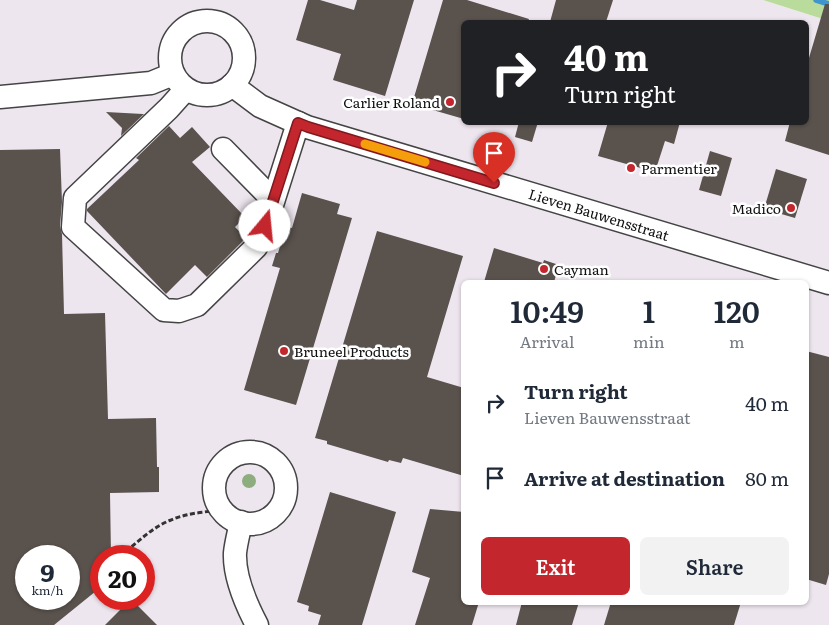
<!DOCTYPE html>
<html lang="en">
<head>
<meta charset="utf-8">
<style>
	body { margin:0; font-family:Literata,serif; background:#f2f2f3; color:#1f2937; height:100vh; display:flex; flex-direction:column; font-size:19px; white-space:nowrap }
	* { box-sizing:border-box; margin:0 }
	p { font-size:16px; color:#747a83 }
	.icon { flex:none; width:28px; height:28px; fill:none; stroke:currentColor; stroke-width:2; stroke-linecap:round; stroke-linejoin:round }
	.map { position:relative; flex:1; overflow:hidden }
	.details { position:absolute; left:461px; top:280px; width:348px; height:325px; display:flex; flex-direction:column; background:#fff; border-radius:8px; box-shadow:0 1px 4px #0004 }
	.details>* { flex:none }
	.hud { position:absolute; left:461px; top:20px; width:348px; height:105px; border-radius:8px; box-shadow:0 1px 4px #0004; background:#202124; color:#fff; overflow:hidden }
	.speed { position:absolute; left:15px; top:545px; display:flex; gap:10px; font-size:25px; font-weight:700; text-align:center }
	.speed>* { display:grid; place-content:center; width:65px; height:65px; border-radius:50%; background:#fff; box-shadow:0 1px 4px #0004; line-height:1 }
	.speed small { font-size:12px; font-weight:400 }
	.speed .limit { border:8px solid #d22; background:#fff; color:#111 }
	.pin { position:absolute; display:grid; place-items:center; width:42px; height:42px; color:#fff; margin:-51px -21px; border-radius:50% 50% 50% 0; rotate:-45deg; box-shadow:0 0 5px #0007 }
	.pin .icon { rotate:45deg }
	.me { position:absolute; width:55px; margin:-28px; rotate:17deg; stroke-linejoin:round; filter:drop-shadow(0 0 4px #0008) }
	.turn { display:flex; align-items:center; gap:18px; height:105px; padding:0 20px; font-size:22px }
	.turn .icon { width:65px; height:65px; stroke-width:2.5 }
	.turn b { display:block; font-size:35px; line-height:42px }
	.eta { display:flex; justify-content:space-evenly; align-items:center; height:85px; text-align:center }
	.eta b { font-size:30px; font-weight:600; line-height:35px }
	.cta { display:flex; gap:10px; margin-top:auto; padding:10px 20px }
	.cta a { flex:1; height:58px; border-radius:8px; background:#c4262e; color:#fff; font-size:20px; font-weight:600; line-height:58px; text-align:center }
	.cta a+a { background:#f2f2f3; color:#1f2937 }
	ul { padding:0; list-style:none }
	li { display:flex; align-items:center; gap:15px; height:75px; padding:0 20px }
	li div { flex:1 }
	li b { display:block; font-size:19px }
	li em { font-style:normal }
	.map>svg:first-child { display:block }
	.industrial { fill:#eee6ef; fill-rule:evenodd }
	.forest { fill:#b9dc9c }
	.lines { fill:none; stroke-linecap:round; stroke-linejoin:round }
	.stream { stroke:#3f96cf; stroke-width:5.5 }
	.building { fill:#5a524d; fill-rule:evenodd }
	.minor-casing { stroke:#444; stroke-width:25 }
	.path { stroke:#333; stroke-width:3; stroke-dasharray:5 2.5; stroke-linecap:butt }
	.minor { stroke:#fff; stroke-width:22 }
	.tree { fill:#8dad7f }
	.route-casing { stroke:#7f191e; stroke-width:12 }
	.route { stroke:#c4262e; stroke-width:9 }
	.slow { stroke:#f59e0b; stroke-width:9 }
	.poi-dot { fill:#c4262e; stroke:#fff; stroke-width:2 }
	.labels { text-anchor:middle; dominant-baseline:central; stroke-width:5; stroke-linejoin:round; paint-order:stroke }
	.poi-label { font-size:14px; fill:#111; stroke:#fff; text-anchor:start }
	.street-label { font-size:14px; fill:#111; stroke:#fff }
</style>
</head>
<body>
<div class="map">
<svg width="829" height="625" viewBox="0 0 829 625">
	<rect width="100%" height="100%" fill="#fffdf5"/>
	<!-- industrial -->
	<path class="industrial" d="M0,0h763l66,21v604h-829zM464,22h342v100h-342zM464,282h342v320h-342zM26,556h43v43h-43zM101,556h43v43h-43z"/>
	<!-- forest -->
	<polygon class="forest" points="763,0 829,0 829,21"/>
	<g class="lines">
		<!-- stream -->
		<polyline class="stream" points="816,0 829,4"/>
	</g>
	<!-- building -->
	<g class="building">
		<polygon points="308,0 320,0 354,10 357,0 414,0 385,96 333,80 341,54 296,40"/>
		<polygon points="443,0 467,0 529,19 528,22 464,22 464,119 412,104"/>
		<polygon points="556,0 613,0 606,22 550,22"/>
		<polygon points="825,4 829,4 829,155 785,141 790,122 806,122 806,68"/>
		<polygon points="106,112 143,114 144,114 121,136 122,128"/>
		<polygon points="519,122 538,122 532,142 515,137"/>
		<polygon points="608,122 680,122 674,144 665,141 655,172 598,156"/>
		<polygon points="169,126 180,138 192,127 210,147 192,162 245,217 235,227 246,238 207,277 195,265 166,294 87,211 87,209 139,160 136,158"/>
		<path d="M60,149l2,53 -2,24 2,8 2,80 41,-1 3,106 48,-1 1,49h2v25l-49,1 1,63h-10v31l-47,38h-54v-475zM26,556h43v43h-43z"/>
		<polygon points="710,151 732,158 721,196 699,190"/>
		<polygon points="776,169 807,179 795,218 764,209"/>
		<polygon points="302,193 340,204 337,214 352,218 296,405 244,390 280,268 272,266 276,253 278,253 286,226 292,228"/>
		<polygon points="377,231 463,256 427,377 464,388 464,476 403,458 401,463 389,460 388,462 327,444 327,441 315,438"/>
		<polygon points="494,248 543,263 544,260 559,265 554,282 484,282"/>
		<polygon points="806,351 829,357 829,574 826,585 806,579"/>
		<polygon points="330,492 396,512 362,625 318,625 321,615 308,611 309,606 297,602"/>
		<polygon points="430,509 464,512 464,602 479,602 472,625 415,625 430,578 412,572"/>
		<polygon points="131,599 157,625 105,625"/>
		<polygon points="522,602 579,602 572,625 516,625"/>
		<polygon points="611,602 741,602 734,625 604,625"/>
	</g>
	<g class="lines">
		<!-- minor casing -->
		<g class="minor-casing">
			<g id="minor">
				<circle cx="207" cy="58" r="37"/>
				<polyline points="232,85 260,106 307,127 829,283"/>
				<polyline points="186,89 169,108 75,198 73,227 164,310 179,311 197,305 256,247 265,227 298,123"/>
				<polyline points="0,97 151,83 173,74"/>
				<polyline points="223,149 273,200"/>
				<circle cx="250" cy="488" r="36"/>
				<path d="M241,522c-2,10 -5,21 -6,31 -1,23 12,53 22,72"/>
			</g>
		</g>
		<!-- path -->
		<path class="path" d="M120,556c16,-12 32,-29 51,-36 16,-7 34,-8 50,-10"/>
		<!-- minor -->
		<use href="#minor" class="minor"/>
	</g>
	<!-- trees -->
	<circle class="tree" cx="249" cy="481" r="7"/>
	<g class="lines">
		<!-- route casing -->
		<g class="route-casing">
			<polyline id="route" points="265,226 298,123 308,127 494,183"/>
		</g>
		<!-- route -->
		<use href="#route" class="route"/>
		<!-- slow -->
		<polyline class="slow" points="365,144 425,162"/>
	</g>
	<!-- markers -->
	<g class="poi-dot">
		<circle cx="450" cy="102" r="5"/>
		<circle cx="631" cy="168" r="5"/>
		<circle cx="791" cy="208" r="5"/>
		<circle cx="544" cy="269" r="5"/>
		<circle cx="284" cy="351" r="5"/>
	</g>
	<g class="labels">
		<!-- poi labels -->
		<g class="poi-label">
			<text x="440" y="102" text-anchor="end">Carlier Roland</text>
			<text x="641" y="168">Parmentier</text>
			<text x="781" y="208" text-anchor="end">Madico</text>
			<text x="554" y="269">Cayman</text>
			<text x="294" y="351">Bruneel Products</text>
		</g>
		<!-- street labels -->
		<g class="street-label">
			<text transform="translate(599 214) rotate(17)">Lieven Bauwensstraat</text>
		</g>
	</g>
</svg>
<div class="speed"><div>9<small>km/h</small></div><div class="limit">20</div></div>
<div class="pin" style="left:494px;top:183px;background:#d93025"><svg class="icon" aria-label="arrive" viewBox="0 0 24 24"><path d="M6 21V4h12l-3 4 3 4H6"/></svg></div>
<svg class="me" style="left:265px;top:226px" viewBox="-20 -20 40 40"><circle r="19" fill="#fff"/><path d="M0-13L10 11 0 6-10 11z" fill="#c4262e"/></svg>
<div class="hud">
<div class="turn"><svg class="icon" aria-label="right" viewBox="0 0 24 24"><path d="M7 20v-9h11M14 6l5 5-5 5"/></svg><div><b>40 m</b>Turn right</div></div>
</div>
<section class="details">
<div class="eta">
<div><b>10:49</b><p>Arrival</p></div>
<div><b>1</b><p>min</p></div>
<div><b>120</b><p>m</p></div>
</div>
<ul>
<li><svg class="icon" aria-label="right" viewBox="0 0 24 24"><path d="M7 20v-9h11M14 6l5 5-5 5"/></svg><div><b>Turn right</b><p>Lieven Bauwensstraat</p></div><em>40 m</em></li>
<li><svg class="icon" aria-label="arrive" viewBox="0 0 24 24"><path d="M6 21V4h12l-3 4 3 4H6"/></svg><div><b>Arrive at destination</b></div><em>80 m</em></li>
</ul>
<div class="cta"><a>Exit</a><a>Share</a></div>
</section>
</div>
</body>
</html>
